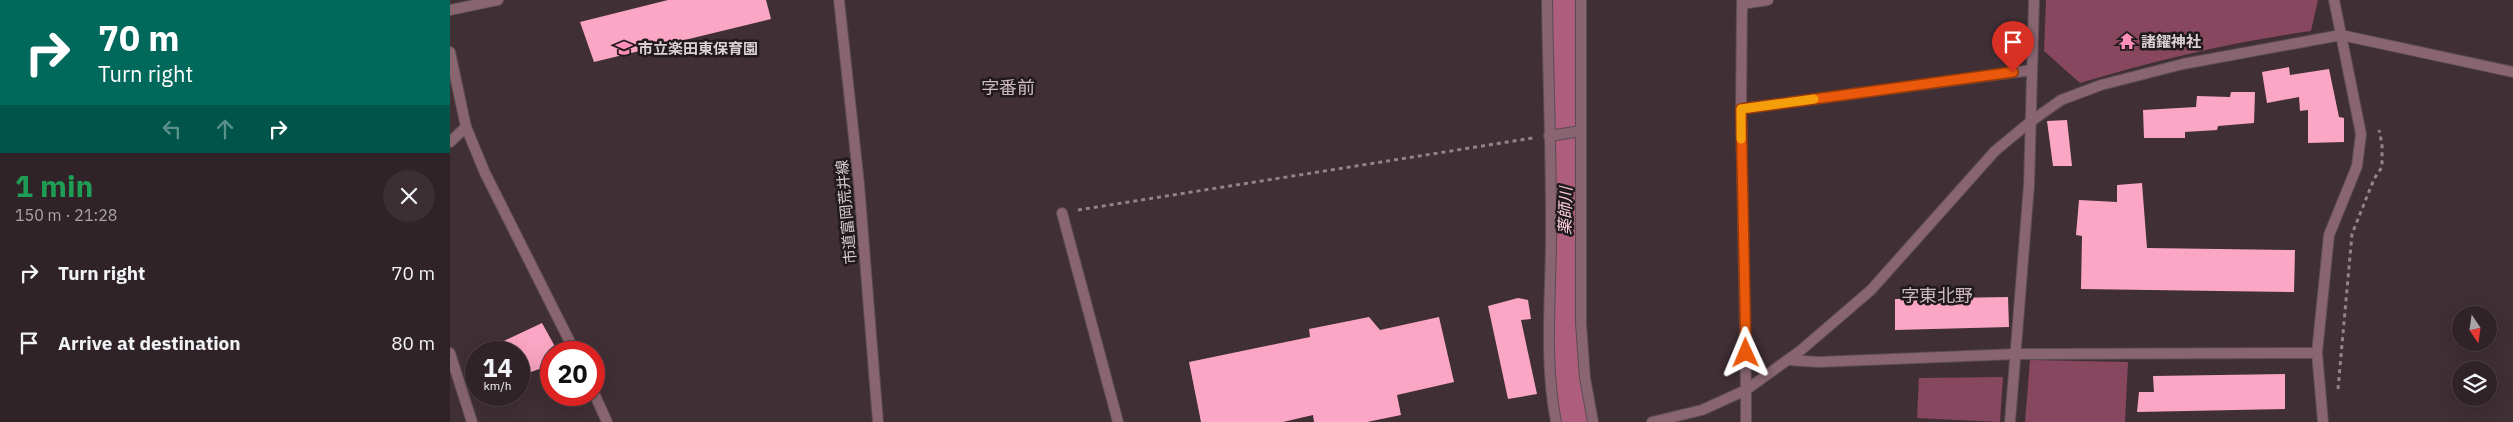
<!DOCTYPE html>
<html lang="en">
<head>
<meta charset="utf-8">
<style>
	body { margin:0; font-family:"IBM Plex Sans","Noto Sans JP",sans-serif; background:#3c2f34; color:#f1f3f6; height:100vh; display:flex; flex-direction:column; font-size:19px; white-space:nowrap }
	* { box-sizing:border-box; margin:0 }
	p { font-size:16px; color:#a8a4a8 }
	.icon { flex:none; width:28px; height:28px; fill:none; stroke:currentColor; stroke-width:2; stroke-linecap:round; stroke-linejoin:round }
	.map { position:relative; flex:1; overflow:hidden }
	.drawer { display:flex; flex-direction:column; background:#302328; width:450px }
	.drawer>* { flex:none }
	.banner { background:#00695c; color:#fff; overflow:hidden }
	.needle { width:32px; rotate:167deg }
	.fabs { position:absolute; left:2002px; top:306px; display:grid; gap:10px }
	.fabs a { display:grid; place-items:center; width:45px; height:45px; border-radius:50%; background:#302328; box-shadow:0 5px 20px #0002,0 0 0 1px #4b4045; font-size:25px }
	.speed { position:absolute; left:15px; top:341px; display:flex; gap:10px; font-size:25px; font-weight:700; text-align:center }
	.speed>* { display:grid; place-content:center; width:65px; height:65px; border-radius:50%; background:#302328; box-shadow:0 5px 20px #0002,0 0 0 1px #4b4045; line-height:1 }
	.speed small { font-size:12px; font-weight:400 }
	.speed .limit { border:8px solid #d22; background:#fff; color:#111 }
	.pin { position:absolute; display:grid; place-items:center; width:42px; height:42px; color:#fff; margin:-51px -21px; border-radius:50% 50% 50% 0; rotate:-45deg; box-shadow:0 0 5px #0007 }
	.pin .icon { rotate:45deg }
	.me { position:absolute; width:55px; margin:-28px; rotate:359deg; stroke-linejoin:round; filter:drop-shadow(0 0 4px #0008) }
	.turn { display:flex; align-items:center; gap:18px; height:105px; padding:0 15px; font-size:22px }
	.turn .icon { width:65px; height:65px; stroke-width:2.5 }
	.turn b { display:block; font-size:35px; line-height:42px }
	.lanes { display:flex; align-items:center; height:48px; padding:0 15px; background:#0003; justify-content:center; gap:25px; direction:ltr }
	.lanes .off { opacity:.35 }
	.round { display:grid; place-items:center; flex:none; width:52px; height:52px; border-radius:26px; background:#3c2f34 }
	.overview { display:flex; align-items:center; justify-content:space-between; height:85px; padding:0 15px }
	h1 { font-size:30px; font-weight:800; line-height:38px; color:#1e9e55 }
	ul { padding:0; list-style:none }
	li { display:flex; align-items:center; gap:15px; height:70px; padding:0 15px }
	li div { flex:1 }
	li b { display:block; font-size:19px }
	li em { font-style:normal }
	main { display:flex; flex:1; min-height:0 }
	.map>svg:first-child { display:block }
	.green { fill:#86475f }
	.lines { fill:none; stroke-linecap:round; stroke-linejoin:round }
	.river { stroke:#ad5e7c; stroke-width:40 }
	.building { fill:#fba6c4 }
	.service-casing { stroke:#5c4c51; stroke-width:12 }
	.minor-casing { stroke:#5c4c51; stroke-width:12 }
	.tertiary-casing { stroke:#5c4c51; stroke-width:12 }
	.path { stroke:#928589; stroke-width:3; stroke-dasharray:4 4; stroke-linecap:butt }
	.service { stroke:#886571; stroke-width:10 }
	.minor { stroke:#886571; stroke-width:10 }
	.tertiary { stroke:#886571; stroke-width:10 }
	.route-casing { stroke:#983908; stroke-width:12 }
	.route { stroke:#ea580c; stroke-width:9 }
	.slow { stroke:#f59e0b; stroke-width:9 }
	.labels { text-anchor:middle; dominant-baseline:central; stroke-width:5; stroke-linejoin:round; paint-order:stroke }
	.poi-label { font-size:15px; font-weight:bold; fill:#dbd0d3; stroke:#211a1c; text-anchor:start }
	.street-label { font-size:15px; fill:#dbd0d3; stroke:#211a1c }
	.water-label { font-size:16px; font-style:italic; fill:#fed0df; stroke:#211a1c }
	.quarter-label { font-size:18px; fill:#ceb9c0; stroke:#211a1c }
</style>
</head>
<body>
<main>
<section class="drawer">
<div class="banner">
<div class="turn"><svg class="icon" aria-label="right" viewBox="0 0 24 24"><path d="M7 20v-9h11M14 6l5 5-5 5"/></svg><div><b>70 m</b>Turn right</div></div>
<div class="lanes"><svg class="icon off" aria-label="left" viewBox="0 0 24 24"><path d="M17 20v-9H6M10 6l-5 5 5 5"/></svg><svg class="icon off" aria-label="ahead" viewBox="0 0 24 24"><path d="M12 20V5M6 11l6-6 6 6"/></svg><svg class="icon" aria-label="right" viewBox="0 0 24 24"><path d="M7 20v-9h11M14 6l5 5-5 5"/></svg></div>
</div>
<div class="overview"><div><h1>1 min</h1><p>150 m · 21:28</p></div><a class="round"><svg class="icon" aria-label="close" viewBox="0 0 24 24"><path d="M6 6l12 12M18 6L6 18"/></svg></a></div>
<ul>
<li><svg class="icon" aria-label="right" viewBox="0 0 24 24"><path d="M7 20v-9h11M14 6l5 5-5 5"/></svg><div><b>Turn right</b></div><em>70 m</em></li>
<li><svg class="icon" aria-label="arrive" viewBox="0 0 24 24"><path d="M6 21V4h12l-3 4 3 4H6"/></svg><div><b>Arrive at destination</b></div><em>80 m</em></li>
</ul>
</section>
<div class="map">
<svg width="2063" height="422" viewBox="0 0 2063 422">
	<rect width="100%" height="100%" fill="#402f35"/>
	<!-- green -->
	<g class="green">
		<path d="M1596,0h272l-7,31c-79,11 -155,29 -231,52l-36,-32z"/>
		<polygon points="1580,360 1678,362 1675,422 1575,422"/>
		<polygon points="1553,377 1550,422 1467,418 1469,378"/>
	</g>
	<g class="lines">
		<!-- river -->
		<path class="river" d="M1114,0c2,75 3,150 3,225 -1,66 -7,132 7,197"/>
	</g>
	<!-- building -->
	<g class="building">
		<polygon points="218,0 316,0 321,19 144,62 130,22"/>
		<polygon points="1839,67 1840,75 1879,69 1889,117 1894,118 1894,142 1858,143 1858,110 1850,111 1849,97 1817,103 1812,72"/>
		<polygon points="1781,92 1805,92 1804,123 1768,126 1767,130 1735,132 1735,138 1694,138 1693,110 1746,107 1747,96 1780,97"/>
		<polygon points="1617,120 1622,166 1603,166 1597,121"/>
		<polygon points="1692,183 1697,248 1845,250 1844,292 1631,289 1632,236 1626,235 1629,200 1667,202 1667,185"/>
		<polygon points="1558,297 1559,327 1445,330 1445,299"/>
		<polygon points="1068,298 1078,300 1081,319 1071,320 1087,394 1058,399 1038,306"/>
		<polygon points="919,317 930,330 989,317 1004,382 947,395 951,415 917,422 864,422 863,415 833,422 751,422 739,362 860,337 859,329"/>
		<polygon points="92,323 108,352 101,352 101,365 69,376 69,352 30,352"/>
		<polygon points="1835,374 1835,409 1687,412 1689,392 1704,392 1703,376"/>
	</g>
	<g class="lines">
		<!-- service casing -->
		<g class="service-casing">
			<g id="service">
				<path d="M1097,0c1,74 4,147 4,221 1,67 -8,135 5,201"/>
				<polyline points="1292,4 1291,109 1296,390"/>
				<polyline points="0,10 48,0"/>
				<polyline points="612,213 668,422"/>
			</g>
		</g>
		<!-- minor casing -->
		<g class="minor-casing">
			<g id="minor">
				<polyline points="1131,0 1131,323 1135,378 1143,422"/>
				<polyline points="1292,0 1292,4 1318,0"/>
				<polyline points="0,52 16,127 35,173 125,352"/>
				<polyline points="1291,109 1582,70"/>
				<polyline points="1099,136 1131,131"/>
				<polyline points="0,142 16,127"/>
				<polyline points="0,353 22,422"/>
				<polyline points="1338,360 1368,362 1567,354 1867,353"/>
				<polyline points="144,393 157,422"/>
				<polyline points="1202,422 1252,410 1296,390 1350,351 1421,290 1545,151 1580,122 1611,100 1651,85 1733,64 1891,35 2063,72"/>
				<polyline points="1296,422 1296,390"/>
				<polyline points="1560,422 1579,185 1584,0"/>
				<polyline points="1873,422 1867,353 1879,235 1907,166 1911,134 1884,0"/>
			</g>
		</g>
		<!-- tertiary casing -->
		<g class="tertiary-casing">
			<polyline id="tertiary" points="389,0 409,184 428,422"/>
		</g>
		<!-- path -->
		<g class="path">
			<polyline points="628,210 1083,138"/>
			<polyline points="1888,389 1902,234 1924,179 1932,167 1932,144 1929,130"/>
		</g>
		<!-- service -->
		<use href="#service" class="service"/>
		<!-- minor -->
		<use href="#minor" class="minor"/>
		<!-- tertiary -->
		<use href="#tertiary" class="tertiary"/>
	</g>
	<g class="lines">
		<!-- route casing -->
		<g class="route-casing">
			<polyline id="route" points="1296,353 1291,109 1563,72"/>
		</g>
		<!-- route -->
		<use href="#route" class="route"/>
		<!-- slow -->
		<polyline class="slow" points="1291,139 1291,109 1364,99"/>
	</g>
	<!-- icons -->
	<defs>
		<g id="temple-bare" transform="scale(1.35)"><path d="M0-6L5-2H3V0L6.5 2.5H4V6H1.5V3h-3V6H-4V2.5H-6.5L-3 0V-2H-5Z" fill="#ff8eb9" stroke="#211a1c" stroke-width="2.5" paint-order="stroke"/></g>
		<g id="school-bare" transform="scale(1.35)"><path d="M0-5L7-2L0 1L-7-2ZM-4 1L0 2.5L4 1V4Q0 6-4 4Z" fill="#ff8eb9" stroke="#211a1c" stroke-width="2.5" paint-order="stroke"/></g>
	</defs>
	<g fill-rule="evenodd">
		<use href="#temple-bare" x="1677" y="41"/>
		<use href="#school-bare" x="174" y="48"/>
	</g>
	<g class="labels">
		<!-- poi labels -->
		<g class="poi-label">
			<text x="1691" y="41">諸鑃神社</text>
			<text x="188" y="48">市立楽田東保育園</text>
		</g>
		<!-- street labels -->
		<g class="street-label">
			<text transform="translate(396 212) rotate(-95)">市道富岡荒井線</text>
		</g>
		<!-- water labels -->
		<g class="water-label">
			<text transform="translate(1115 211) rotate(-89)">薬師川</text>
		</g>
		<!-- quarter labels -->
		<g class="quarter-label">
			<text x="558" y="87">字番前</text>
			<text x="1487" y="295">字東北野</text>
		</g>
	</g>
</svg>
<div class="fabs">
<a><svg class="needle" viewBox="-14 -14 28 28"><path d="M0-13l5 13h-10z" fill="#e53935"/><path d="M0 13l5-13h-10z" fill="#a8a4a8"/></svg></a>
<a><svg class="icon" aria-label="layers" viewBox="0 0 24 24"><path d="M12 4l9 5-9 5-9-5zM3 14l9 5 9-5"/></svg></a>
</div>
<div class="speed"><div>14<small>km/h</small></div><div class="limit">20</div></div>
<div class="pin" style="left:1563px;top:72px;background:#d93025"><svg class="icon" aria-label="arrive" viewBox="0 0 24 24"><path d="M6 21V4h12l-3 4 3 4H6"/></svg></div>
<svg class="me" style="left:1296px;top:353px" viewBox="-20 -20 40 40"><path d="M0-17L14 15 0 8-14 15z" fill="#ea580c" stroke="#fff" stroke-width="4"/></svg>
</div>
</main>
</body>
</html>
